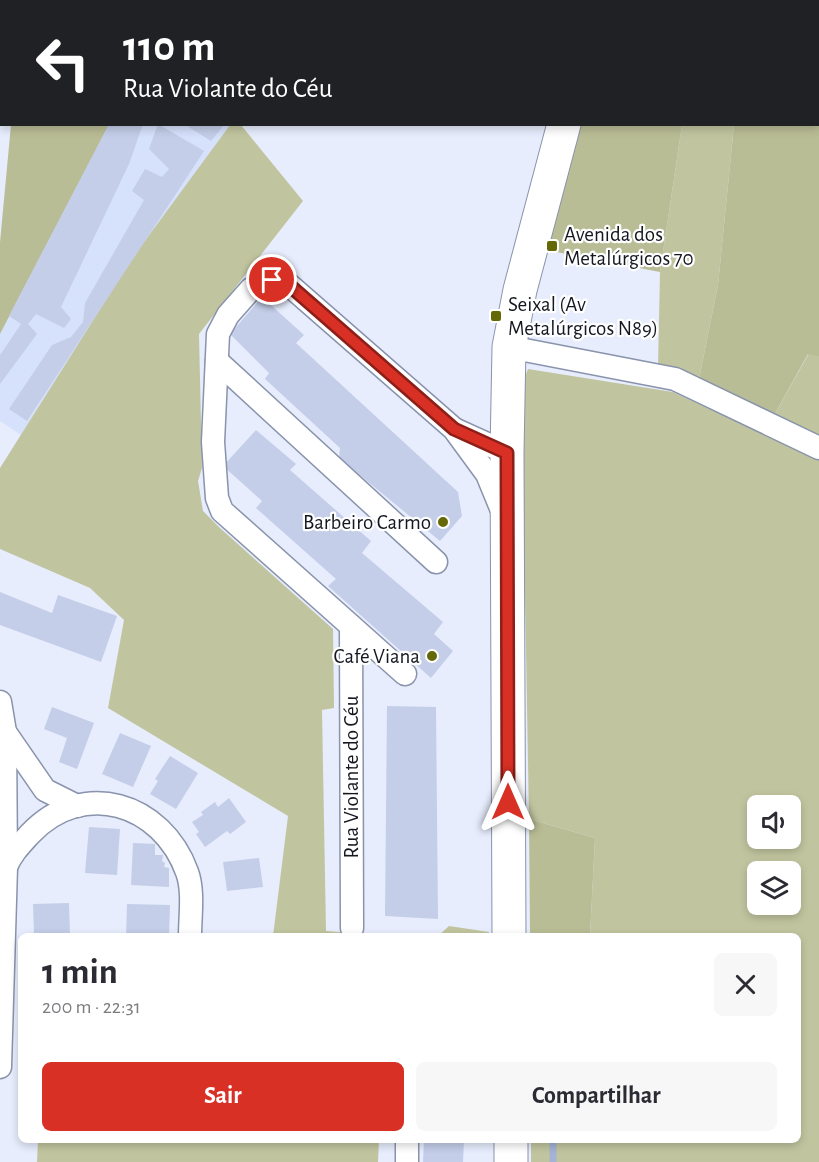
<!DOCTYPE html>
<html lang="pt">
<head>
<meta charset="utf-8">
<style>
	body { margin:0; font-family:"Alegreya Sans",sans-serif; background:#f7f7f7; color:#2b2b33; height:100vh; display:flex; flex-direction:column; font-size:22px; white-space:nowrap }
	* { box-sizing:border-box; margin:0 }
	p { font-size:20px; color:#7c7c81 }
	.icon { flex:none; width:33px; height:33px; fill:none; stroke:currentColor; stroke-width:2; stroke-linecap:round; stroke-linejoin:round }
	.map { position:relative; flex:1; overflow:hidden }
	.sheet { position:absolute; left:18px; top:933px; width:783px; height:210px; display:flex; flex-direction:column; background:#fff; border-radius:9px; box-shadow:0 3px 9px #0003 }
	.sheet>* { flex:none }
	.guide { position:absolute; left:0px; top:0px; width:819px; height:126px; box-shadow:0 3px 9px #0003; background:#202124; color:#fff; overflow:hidden }
	.controls { position:absolute; left:747px; top:795px; display:grid; gap:12px }
	.controls a { display:grid; place-items:center; width:54px; height:54px; border-radius:9px; background:#fff; box-shadow:0 3px 9px #0003; font-size:30px }
	.pin { position:absolute; display:grid; place-items:center; width:51px; height:51px; color:#fff; margin:-26px; border:3px solid #fff; border-radius:50%; box-shadow:0 2px 6px #0007 }
	.me { position:absolute; width:66px; margin:-33px; rotate:0deg; stroke-linejoin:round; filter:drop-shadow(0 0 4px #0008) }
	.turn { display:flex; align-items:center; gap:21px; height:126px; padding:0 24px; font-size:27px }
	.turn .icon { width:78px; height:78px; stroke-width:2.5 }
	.turn b { display:block; font-size:42px; line-height:51px }
	.round { display:grid; place-items:center; flex:none; width:63px; height:63px; border-radius:9px; background:#f7f7f7 }
	.summary { display:flex; align-items:center; justify-content:space-between; height:102px; padding:0 24px }
	h1 { font-size:36px; font-weight:600; line-height:45px }
	.button { display:flex; gap:12px; margin-top:auto; padding:12px 24px }
	.button a { flex:1; height:69px; border-radius:9px; background:#d93025; color:#fff; font-size:24px; font-weight:600; line-height:69px; text-align:center }
	.button a+a { background:#f7f7f7; color:#2b2b33 }
	.map>svg:first-child { display:block }
	.built { fill:#d6e1fc }
	.green { fill:#c1c59f; fill-rule:evenodd }
	.forest { fill:#b9bd95 }
	.lines { fill:none; stroke-linecap:round; stroke-linejoin:round }
	.stream { stroke:#a5b2d7; stroke-width:7 }
	.building { fill:#c4cee9 }
	.street-casing { stroke:#8993ab; stroke-width:25 }
	.secondary-casing { stroke:#8993ab; stroke-width:34 }
	.primary-casing { stroke:#8993ab; stroke-width:35 }
	.street { stroke:#fff; stroke-width:22 }
	.secondary { stroke:#fff; stroke-width:32 }
	.primary { stroke:#fff; stroke-width:33 }
	.route-casing { stroke:#8d1f18; stroke-width:15 }
	.route { stroke:#d93025; stroke-width:10 }
	.poi-dot { fill:#646807; stroke:#fff; stroke-width:2 }
	.labels { text-anchor:middle; dominant-baseline:central; stroke-width:4.5; stroke-linejoin:round; paint-order:stroke }
	.poi-label { font-size:21px; fill:#141720; stroke:#fff; text-anchor:start }
	.street-label { font-size:21px; fill:#141720; stroke:#fff }
</style>
</head>
<body>
<div class="map">
<svg width="819" height="1162" viewBox="0 0 819 1162">
	<rect width="100%" height="100%" fill="#e7edfd"/>
	<!-- built -->
	<polygon class="built" points="109,125 230,125 133,257 21,435 0,421 0,334"/>
	<!-- green -->
	<g class="green">
		<polygon points="230,125 241,125 303,201 199,334 202,468 198,481 203,511 220,528 333,629 334,708 322,710 326,931 391,936 273,936 288,816 108,708 124,620 90,588 0,549 0,468 133,257"/>
		<polygon points="682,125 734,125 718,285 698,384 658,367 660,272"/>
		<polygon points="809,353 819,357 819,442 772,419"/>
		<path d="M528,369l145,23 146,68v702h-288v-22h267v-204h-208l5,-98 -66,-19 -7,-396v-39zM758,806h32v32h-32zM758,872h32v32h-32z"/>
		<polygon points="449,926 489,932 488,936 438,936"/>
		<polygon points="38,1140 379,1140 378,1162 37,1162"/>
	</g>
	<!-- forest -->
	<g class="forest">
		<polygon points="747,0 819,0 819,357 808,354 772,419 698,384 718,285 734,125 818,124 818,2 747,1"/>
		<polygon points="11,125 109,125 0,334 0,242"/>
		<polygon points="578,125 682,125 660,272 546,250"/>
		<polygon points="529,819 595,838 590,936 530,936"/>
	</g>
	<g class="lines">
		<!-- stream -->
		<polyline class="stream" points="553,1140 553,1162"/>
	</g>
	<!-- building -->
	<g class="building">
		<polygon points="109,124 143,124 129,164 61,307 71,319 64,328 36,314 28,324 37,334 0,384 0,355 21,324 9,316"/>
		<polygon points="158,124 204,151 27,421 9,409 52,345 71,337 83,322 85,303 144,200 132,191 145,169 162,177 169,169 149,149"/>
		<polygon points="184,124 225,124 211,141"/>
		<polygon points="262,297 304,335 296,343 458,492 462,516 440,541 339,458 340,448 265,379 269,373 230,334"/>
		<polygon points="256,430 296,464 290,470 371,541 362,553 443,622 434,634 453,651 431,678 328,586 336,579 256,508 262,501 223,466"/>
		<polygon points="0,592 52,613 58,595 117,616 101,662 0,625"/>
		<polygon points="387,706 436,707 438,919 385,916"/>
		<polygon points="52,707 94,723 77,769 59,762 67,738 44,729"/>
		<polygon points="120,733 151,746 133,787 102,774"/>
		<polygon points="170,756 198,773 176,809 150,794 158,781 155,779"/>
		<polygon points="229,798 246,822 230,834 227,831 205,847 196,834 199,832 192,822 203,815 201,812 215,802 218,807"/>
		<polygon points="89,827 120,829 117,875 85,873"/>
		<polygon points="133,843 155,844 155,855 163,855 162,861 165,863 164,867 169,868 169,887 131,885"/>
		<polygon points="259,858 263,887 227,891 223,862"/>
		<polygon points="69,903 70,936 34,936 33,904"/>
		<polygon points="127,904 170,905 169,936 126,936"/>
		<polygon points="424,1140 464,1140 463,1162 423,1162"/>
	</g>
	<g class="lines">
		<!-- street casing -->
		<g class="street-casing">
			<g id="street">
				<polyline points="404,2 404,0"/>
				<polyline points="509,347 675,379 819,448"/>
				<polyline points="217,361 436,562"/>
				<polyline points="456,430 507,453"/>
				<polyline points="351,626 352,928"/>
				<polyline points="405,674 222,511 217,498 213,442 218,334 228,315 251,289 272,280 288,284 454,429 487,474 501,508"/>
				<polyline points="0,702 5,732 6,867 0,1067"/>
				<polyline points="5,732 45,790 77,806"/>
				<path d="M6,867c5,-13 14,-22 24,-33 53,-56 132,-31 157,38 7,19 3,44 3,64"/>
				<polyline points="407,1162 407,1140"/>
			</g>
		</g>
		<!-- secondary casing -->
		<g class="secondary-casing">
			<polyline id="secondary" points="253,0 258,2"/>
		</g>
		<!-- primary casing -->
		<g class="primary-casing">
			<g id="primary">
				<polyline points="595,2 595,0"/>
				<polyline points="509,936 507,453 509,347 520,290 564,124"/>
				<polyline points="511,1140 511,1162"/>
			</g>
		</g>
		<!-- street -->
		<use href="#street" class="street"/>
		<!-- secondary -->
		<use href="#secondary" class="secondary"/>
		<!-- primary -->
		<use href="#primary" class="primary"/>
	</g>
	<g class="lines">
		<!-- route casing -->
		<g class="route-casing">
			<polyline id="route" points="272,280 288,284 454,429 507,453 508,802"/>
		</g>
		<!-- route -->
		<use href="#route" class="route"/>
	</g>
	<!-- markers -->
	<g class="poi-dot">
		<rect x="546" y="240" width="12" height="12" rx="3"/>
		<rect x="490" y="310" width="12" height="12" rx="3"/>
		<circle cx="443" cy="522" r="6"/>
		<circle cx="432" cy="656" r="6"/>
	</g>
	<g class="labels">
		<!-- poi labels -->
		<g class="poi-label">
			<text x="564" y="234">Avenida dos<tspan x="564" dy="24">Metalúrgicos 70</tspan></text>
			<text x="508" y="304">Seixal (Av<tspan x="508" dy="24">Metalúrgicos N89)</tspan></text>
			<text x="431" y="522" text-anchor="end">Barbeiro Carmo</text>
			<text x="420" y="656" text-anchor="end">Café Viana</text>
		</g>
		<!-- street labels -->
		<g class="street-label">
			<text transform="translate(351 777) rotate(-90)">Rua Violante do Céu</text>
		</g>
	</g>
</svg>
<div class="controls">
<a><svg class="icon" aria-label="sound" viewBox="0 0 24 24"><path d="M4 9h4l5-4v14l-5-4H4zM17 9q2 3 0 6"/></svg></a>
<a><svg class="icon" aria-label="layers" viewBox="0 0 24 24"><path d="M12 4l9 5-9 5-9-5zM3 14l9 5 9-5"/></svg></a>
</div>
<div class="pin" style="left:272px;top:280px;background:#d93025"><svg class="icon" aria-label="arrive" viewBox="0 0 24 24"><path d="M6 21V4h12l-3 4 3 4H6"/></svg></div>
<svg class="me" style="left:508px;top:802px" viewBox="-20 -20 40 40"><path d="M0-17L14 15 0 8-14 15z" fill="#d93025" stroke="#fff" stroke-width="4"/></svg>
<div class="guide">
<div class="turn"><svg class="icon" aria-label="left" viewBox="0 0 24 24"><path d="M17 20v-9H6M10 6l-5 5 5 5"/></svg><div><b>110 m</b>Rua Violante do Céu</div></div>
</div>
<section class="sheet">
<div class="summary"><div><h1>1 min</h1><p>200 m · 22:31</p></div><a class="round"><svg class="icon" aria-label="close" viewBox="0 0 24 24"><path d="M6 6l12 12M18 6L6 18"/></svg></a></div>
<div class="button"><a>Sair</a><a>Compartilhar</a></div>
</section>
</div>
</body>
</html>
